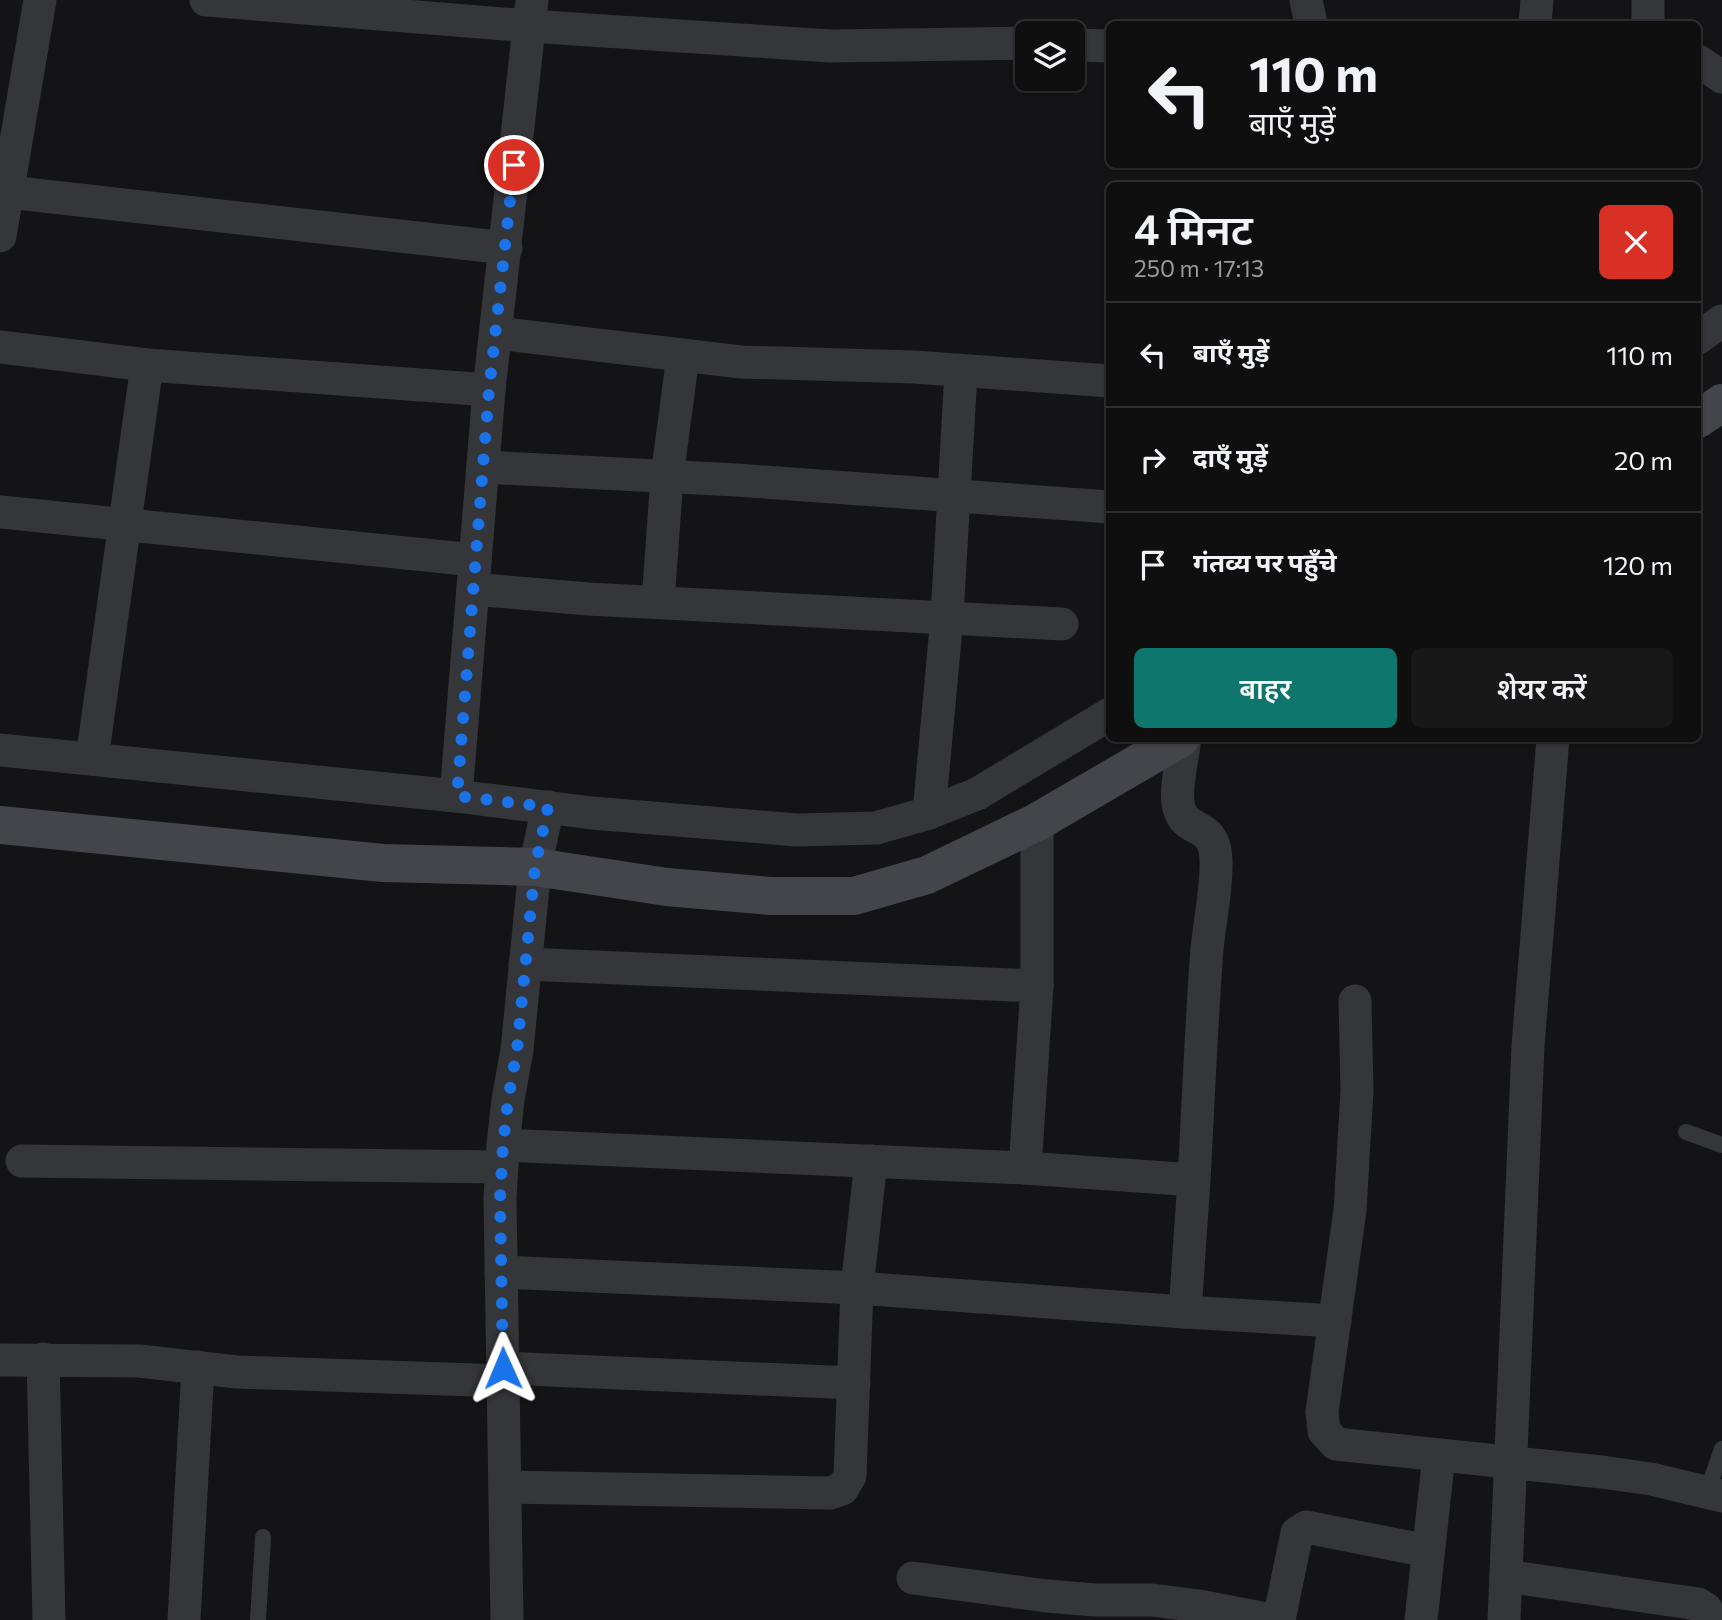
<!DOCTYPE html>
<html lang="hi">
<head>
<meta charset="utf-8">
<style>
	body { margin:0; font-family:Commissioner,"Noto Sans Devanagari",sans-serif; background:#181819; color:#f1f3f6; height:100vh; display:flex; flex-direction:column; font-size:26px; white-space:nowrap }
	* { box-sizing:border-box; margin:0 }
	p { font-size:23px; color:#9b9c9f }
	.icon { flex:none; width:38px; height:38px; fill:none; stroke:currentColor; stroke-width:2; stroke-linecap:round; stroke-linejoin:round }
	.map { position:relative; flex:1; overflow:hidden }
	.side { position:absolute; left:1106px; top:182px; width:595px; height:560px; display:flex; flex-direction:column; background:#0f0f10; border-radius:10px; box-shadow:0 2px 5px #0004,0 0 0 2px #2f2f30 }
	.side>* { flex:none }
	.top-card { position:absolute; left:1106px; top:21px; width:595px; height:147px; border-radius:10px; box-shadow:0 2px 5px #0004,0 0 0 2px #2f2f30; background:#0f0f10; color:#f1f3f6; overflow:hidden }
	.tools { position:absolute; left:1015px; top:21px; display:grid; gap:14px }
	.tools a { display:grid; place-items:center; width:70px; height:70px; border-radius:10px; background:#0f0f10; box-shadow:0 2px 5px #0004,0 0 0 2px #2f2f30; font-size:35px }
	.pin { position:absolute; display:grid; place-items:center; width:60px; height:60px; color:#fff; margin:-30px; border:4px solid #fff; border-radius:50%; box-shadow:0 2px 7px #0007 }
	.me { position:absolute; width:77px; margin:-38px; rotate:359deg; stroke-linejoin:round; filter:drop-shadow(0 0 5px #0008) }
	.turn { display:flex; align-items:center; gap:24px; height:147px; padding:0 28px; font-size:32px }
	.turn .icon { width:91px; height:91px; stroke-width:2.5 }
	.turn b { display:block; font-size:49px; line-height:60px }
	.round { display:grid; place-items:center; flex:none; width:74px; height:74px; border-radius:10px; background:#181819 }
	.summary { display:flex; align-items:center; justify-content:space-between; height:119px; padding:0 28px }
	h1 { font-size:42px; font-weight:600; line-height:52px }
	.action { display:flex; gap:14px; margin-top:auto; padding:14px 28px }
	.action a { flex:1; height:80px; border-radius:10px; background:#0f766e; color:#fff; font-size:28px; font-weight:600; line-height:80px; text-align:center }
	.action a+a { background:#181819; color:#f1f3f6 }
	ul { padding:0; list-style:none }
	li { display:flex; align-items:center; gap:21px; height:105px; padding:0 28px; border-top:2px solid #2f2f30 }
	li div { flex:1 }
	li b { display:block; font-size:26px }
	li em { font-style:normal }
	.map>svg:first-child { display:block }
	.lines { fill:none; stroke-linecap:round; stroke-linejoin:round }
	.lane { stroke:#35363a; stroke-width:16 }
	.street { stroke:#35363a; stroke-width:33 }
	.secondary { stroke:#43454a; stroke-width:38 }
	.route { stroke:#1a73e8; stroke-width:12; stroke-dasharray:0 21.6 }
</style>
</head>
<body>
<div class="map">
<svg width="1722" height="1620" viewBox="0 0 1722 1620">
	<rect width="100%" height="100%" fill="#141416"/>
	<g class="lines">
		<!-- lane -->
		<g class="lane">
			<polyline points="1686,1132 1722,1145"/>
			<polyline points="1707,1492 1722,1449"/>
			<polyline points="258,1620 263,1537"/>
		</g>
		<!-- street -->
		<g class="street">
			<polyline points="206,0 529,26 831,46 1027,43"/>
			<polyline points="1306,0 1311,24"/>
			<polyline points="1648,0 1648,24"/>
			<polyline points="1535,24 1537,0"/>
			<polyline points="1073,45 1110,46"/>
			<polyline points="1698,61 1722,77"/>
			<polyline points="8,192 506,248"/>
			<polyline points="0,236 40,0"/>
			<polyline points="496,333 741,362 914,367 1110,381"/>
			<polyline points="1698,338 1722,321"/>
			<polyline points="0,347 147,365"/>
			<polyline points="483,467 736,480 1110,507"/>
			<polyline points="0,512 475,560"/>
			<polyline points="473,589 588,599 1062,624"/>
			<polyline points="658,602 667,477 683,356"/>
			<polyline points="0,750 456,796 592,813 797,830 876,828 929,813 977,794 1110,714"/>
			<polyline points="92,759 147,365 489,390"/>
			<polyline points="456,796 489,390 532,0"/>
			<polyline points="929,813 947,617 961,372"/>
			<polyline points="525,964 1037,986 1037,822"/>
			<polyline points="1355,1001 1357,1091 1350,1210 1322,1412 1324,1431 1336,1444 1602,1472 1651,1479 1722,1496"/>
			<polyline points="503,1145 1025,1168 1037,986"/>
			<polyline points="22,1161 501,1167"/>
			<path d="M1025,1168l169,12c4,-73 7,-146 12,-219 2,-34 11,-67 10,-101 -1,-40 -30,-25 -37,-52 -5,-18 4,-51 6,-70"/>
			<polyline points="501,1272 857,1288 1185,1312 1194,1180"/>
			<polyline points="1185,1312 1335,1321"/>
			<polyline points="43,1359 49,1620"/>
			<polyline points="0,1360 139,1361 237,1372 504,1381"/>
			<polyline points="504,1368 854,1383"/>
			<polyline points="505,1487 830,1493 842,1489 850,1476 857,1288 871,1161"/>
			<polyline points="1506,1576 1698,1604 1706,1609 1708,1620"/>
			<polyline points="913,1578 1047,1596 1095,1600 1152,1600 1199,1606 1272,1620"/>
			<polyline points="184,1620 198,1367"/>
			<polyline points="507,1620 500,1199 503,1145 508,1100 517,1050 535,867 548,807"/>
			<polyline points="1279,1620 1297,1533 1306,1527 1428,1551"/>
			<polyline points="1421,1620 1439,1455"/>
			<polyline points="1504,1620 1528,1046 1553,738"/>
		</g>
		<!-- secondary -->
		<g class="secondary">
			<polyline points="1698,419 1722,403"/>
			<polyline points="0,825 383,863 535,867 667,887 771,896 854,896 927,875 1037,822 1181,738"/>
		</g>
	</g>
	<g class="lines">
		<!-- route -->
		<polyline class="route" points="503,1368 500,1199 503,1145 508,1100 517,1050 535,867 548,807 457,796 489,390 514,165"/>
	</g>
</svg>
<div class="tools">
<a><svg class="icon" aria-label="layers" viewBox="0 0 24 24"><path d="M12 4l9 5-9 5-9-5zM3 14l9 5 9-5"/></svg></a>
</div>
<div class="pin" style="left:514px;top:165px;background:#d93025"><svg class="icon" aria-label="arrive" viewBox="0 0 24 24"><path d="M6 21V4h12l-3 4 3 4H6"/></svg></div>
<svg class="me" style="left:503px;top:1368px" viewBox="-20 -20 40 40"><path d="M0-17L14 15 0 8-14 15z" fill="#1a73e8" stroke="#fff" stroke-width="4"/></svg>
<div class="top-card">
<div class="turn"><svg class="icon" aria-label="left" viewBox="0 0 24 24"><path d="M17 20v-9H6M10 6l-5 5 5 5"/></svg><div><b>110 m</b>बाएँ मुड़ें</div></div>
</div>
<section class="side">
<div class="summary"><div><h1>4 मिनट</h1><p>250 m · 17:13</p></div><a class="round" style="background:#d93025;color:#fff"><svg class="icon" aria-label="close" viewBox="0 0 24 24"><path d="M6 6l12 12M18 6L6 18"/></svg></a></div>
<ul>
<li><svg class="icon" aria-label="left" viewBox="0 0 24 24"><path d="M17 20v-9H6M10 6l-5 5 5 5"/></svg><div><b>बाएँ मुड़ें</b></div><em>110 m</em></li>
<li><svg class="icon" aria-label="right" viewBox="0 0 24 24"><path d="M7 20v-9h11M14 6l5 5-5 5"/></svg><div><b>दाएँ मुड़ें</b></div><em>20 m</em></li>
<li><svg class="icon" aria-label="arrive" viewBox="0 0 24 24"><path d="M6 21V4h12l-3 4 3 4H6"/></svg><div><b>गंतव्य पर पहुँचे</b></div><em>120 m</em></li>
</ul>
<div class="action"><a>बाहर</a><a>शेयर करें</a></div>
</section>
</div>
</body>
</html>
